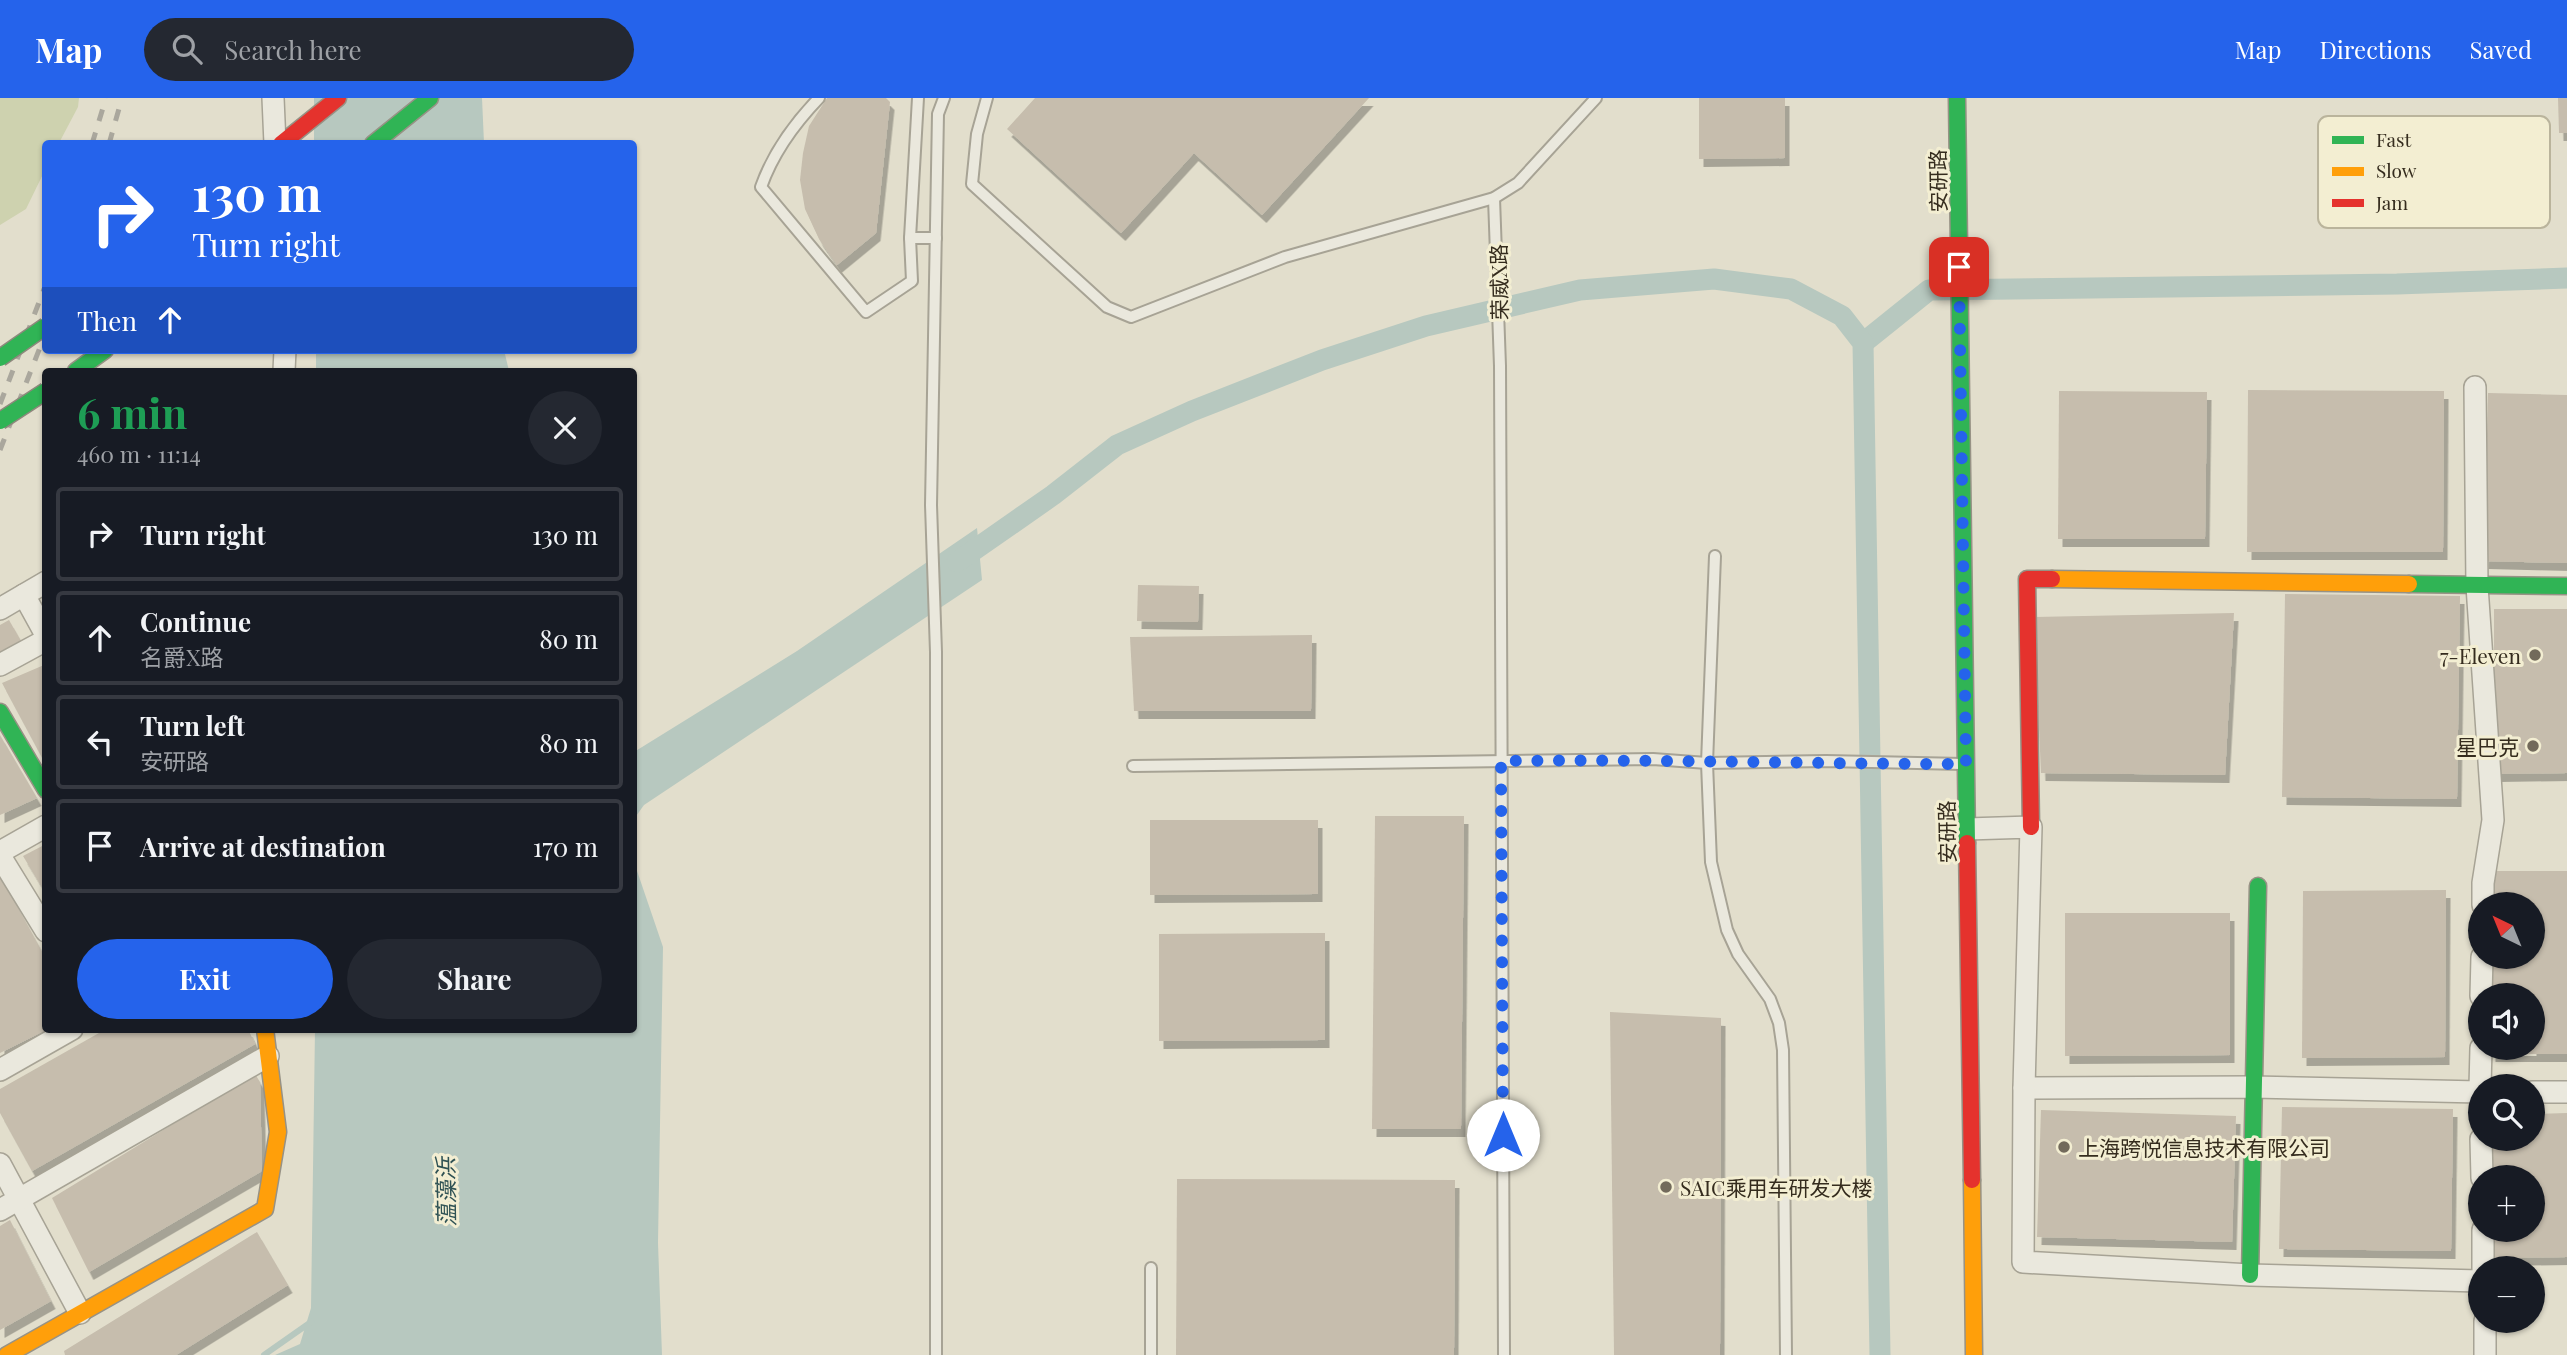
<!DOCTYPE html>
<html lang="en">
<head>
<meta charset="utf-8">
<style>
	body { margin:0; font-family:"Playfair Display","Noto Sans SC",serif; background:#242831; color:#f1f3f6; height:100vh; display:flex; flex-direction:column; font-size:26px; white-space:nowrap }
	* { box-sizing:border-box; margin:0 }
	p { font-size:23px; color:#9ea1a6 }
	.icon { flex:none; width:38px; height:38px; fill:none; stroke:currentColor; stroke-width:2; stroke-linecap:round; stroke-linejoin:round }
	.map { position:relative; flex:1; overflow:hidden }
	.side { position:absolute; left:42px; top:270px; width:595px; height:665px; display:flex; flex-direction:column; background:#171b24; border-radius:7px; box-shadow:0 2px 5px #0004 }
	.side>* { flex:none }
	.top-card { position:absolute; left:42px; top:42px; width:595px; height:214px; border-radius:7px; box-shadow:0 2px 5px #0004; background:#2563eb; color:#fff; overflow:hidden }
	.needle { width:46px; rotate:317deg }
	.buttons { position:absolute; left:2468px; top:794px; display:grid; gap:14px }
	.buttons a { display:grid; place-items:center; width:77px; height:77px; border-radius:50%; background:#171b24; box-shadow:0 2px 5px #0004; font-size:35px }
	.pin { position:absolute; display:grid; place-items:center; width:60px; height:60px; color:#fff; margin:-30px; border-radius:14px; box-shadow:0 4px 10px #0006 }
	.me { position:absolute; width:77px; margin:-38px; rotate:0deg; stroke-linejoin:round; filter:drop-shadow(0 0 5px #0008) }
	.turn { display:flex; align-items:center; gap:24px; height:147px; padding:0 35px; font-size:32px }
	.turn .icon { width:91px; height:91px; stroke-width:2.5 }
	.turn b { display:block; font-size:49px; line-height:60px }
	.then { display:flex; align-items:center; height:66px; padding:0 35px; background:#0003; gap:14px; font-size:26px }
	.round { display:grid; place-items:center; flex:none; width:74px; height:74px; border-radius:37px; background:#242831 }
	.headline { display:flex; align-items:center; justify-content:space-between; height:119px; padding:0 35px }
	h1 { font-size:42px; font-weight:700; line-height:52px; color:#1e9e55 }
	.primary-button { display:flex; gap:14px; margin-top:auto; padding:14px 35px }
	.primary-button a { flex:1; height:80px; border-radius:42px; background:#2563eb; color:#fff; font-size:28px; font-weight:700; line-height:80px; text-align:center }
	.primary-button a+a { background:#242831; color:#f1f3f6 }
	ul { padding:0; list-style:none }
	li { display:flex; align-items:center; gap:21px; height:94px; margin:0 14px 10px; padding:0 21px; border:4px solid #363941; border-radius:7px }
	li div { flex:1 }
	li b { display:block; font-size:26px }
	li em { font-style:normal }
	header { display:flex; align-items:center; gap:42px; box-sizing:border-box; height:98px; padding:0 35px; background:#2563eb; color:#fff }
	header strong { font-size:33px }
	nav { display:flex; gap:38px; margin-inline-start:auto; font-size:24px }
	.search { width:490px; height:63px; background:#242831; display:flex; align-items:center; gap:18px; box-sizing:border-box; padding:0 24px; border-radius:38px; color:#9ea1a6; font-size:26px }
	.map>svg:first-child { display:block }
	.green { fill:#ced2af }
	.water { fill:#b7c8bf }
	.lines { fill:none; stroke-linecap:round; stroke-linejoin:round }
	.stream { stroke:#b7c8bf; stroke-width:6 }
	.canal { stroke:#b7c8bf; stroke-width:21 }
	.building { fill:#c6bdad; filter:url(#shadow) }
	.lane-casing { stroke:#a7a395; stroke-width:14 }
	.street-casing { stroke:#a7a395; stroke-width:24 }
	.fast-casing { stroke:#979285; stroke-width:19 }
	.slow-casing { stroke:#979285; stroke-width:19 }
	.jam-casing { stroke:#979285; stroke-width:19 }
	.lane { stroke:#eae8dd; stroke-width:10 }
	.street { stroke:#eae8dd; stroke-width:21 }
	.fast { stroke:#30b455; stroke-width:16 }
	.slow { stroke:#ff9f0a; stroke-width:16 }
	.jam { stroke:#e5322d; stroke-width:16 }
	.rail { stroke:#aaa79d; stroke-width:5; stroke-dasharray:12 12; stroke-linecap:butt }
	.fast-bridge-casing { stroke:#8d887c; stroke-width:19; stroke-linecap:butt }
	.fast-bridge { stroke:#30b455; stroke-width:16 }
	.route { stroke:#2563eb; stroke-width:12; stroke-dasharray:0 21.6 }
	.poi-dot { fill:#726a5b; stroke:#f3eed2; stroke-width:2.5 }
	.labels { text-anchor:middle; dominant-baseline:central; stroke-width:6; stroke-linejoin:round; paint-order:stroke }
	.street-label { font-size:21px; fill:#352c1e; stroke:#f3eed2 }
	.poi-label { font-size:21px; fill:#352c1e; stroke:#f3eed2; text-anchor:end }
	.water-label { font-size:23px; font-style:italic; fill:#2f5254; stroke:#f3eed2 }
	.key { fill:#f3eed2; stroke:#bab49c; stroke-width:2 }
	.key-label { font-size:19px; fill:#352c1e }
</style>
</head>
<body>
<header>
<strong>Map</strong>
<div class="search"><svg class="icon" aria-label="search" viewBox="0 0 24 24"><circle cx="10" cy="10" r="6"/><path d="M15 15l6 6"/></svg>Search here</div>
<nav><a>Map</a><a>Directions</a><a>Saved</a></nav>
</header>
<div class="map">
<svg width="2567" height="1257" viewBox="0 0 2567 1257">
	<defs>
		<filter id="shadow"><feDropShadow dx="4.5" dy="8" stdDeviation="0" flood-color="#0004"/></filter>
	</defs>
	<rect width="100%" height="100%" fill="#e2decc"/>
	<!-- green -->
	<polygon class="green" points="0,0 79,0 78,9 59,45 46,46 45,72 26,111 0,127"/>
	<!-- water -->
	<g class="water">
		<polygon points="314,0 482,0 484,45 314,45"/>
		<polygon points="316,252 504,252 509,273 316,273"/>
		<polygon points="977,430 982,482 644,707 634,721 634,654 797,553"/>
		<polygon points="634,764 663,849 658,1145 662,1257 275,1257 300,1246 311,1210 315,931 634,931"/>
	</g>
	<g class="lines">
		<!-- stream -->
		<polyline class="stream" points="264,1257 311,1224"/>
		<!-- canal -->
		<g class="canal">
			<polyline points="1863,245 1929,192 2397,186 2567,180"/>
			<polyline points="957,464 1053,397 1117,347 1192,313 1322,262 1426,228 1580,192 1714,181 1791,191 1842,218 1863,245 1880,1257"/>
		</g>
	</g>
	<!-- building -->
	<g class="building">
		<polygon points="827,0 886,0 890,4 876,135 837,167 819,141 805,111 800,82 803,55 809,28"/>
		<polygon points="1035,0 1369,0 1262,117 1194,55 1121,135 1007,31"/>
		<polygon points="1699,0 1785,0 1785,60 1699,61"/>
		<polygon points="2558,0 2567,0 2567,35 2559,35"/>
		<polygon points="2248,292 2444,293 2443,454 2247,454"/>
		<polygon points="2059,293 2207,294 2205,441 2058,441"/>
		<polygon points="2488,295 2567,297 2567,465 2484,463"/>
		<polygon points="1138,487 1199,488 1198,524 1137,523"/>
		<polygon points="2285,496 2460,498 2457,701 2282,699"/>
		<polygon points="2494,511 2567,511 2567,675 2494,676"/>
		<polygon points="2234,515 2225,677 2041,675 2034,519"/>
		<polygon points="9,522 21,543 0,555 0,527"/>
		<polygon points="1312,537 1311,613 1134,613 1130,539"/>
		<polygon points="44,567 46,569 46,667 2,585"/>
		<polygon points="0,637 37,700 0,717"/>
		<polygon points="1375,718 1464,718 1461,1031 1372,1031"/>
		<polygon points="1150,722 1318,722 1318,796 1150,797"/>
		<polygon points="46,746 46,796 23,758"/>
		<polygon points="2492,773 2567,773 2567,956 2491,956 2491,950 2532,950 2532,898 2491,898 2491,859 2532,859 2532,807 2492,807"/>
		<polygon points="0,777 46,861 46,932 0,955"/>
		<polygon points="2446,792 2445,959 2302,960 2303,793"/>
		<polygon points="2065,815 2230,815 2230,957 2065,958"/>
		<polygon points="1325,835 1325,942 1159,943 1159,836"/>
		<polygon points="1610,914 1721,920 1720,1257 1614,1257"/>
		<polygon points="106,931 248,931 255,946 32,1073 0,1015 0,991"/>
		<polygon points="255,976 260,984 262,1073 89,1174 52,1100"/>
		<polygon points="2282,1009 2453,1011 2451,1153 2279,1151"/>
		<polygon points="2041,1012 2236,1018 2232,1144 2037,1139"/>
		<polygon points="2567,1015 2567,1159 2491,1160 2491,1132 2532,1132 2532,1080 2490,1080 2490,1041 2532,1041 2532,1016"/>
		<polygon points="1177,1081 1455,1082 1454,1257 1176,1257"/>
		<polygon points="10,1122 51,1203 0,1232 0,1128"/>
		<polygon points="257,1134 288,1187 176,1257 65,1257 64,1253"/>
	</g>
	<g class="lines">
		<!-- lane casing -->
		<g class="lane-casing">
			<g id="lane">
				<path d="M819,0c-25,26 -46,55 -58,89l105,125 46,-31 -2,-43h26"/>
				<polyline points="987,0 977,36 972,86 1107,209 1131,219 1285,159 1494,100 1518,85 1596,0"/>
				<polyline points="1494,100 1500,268 1504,1257"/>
				<polyline points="910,140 918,0"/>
				<polyline points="1715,458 1707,665 1711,764 1727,832 1738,856 1770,901 1779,925 1783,952 1786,1257"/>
				<polyline points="1133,668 1653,661 1707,665 1826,663 1963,666"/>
				<polyline points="936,1257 936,554 931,407 938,16 944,0"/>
				<polyline points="1151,1257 1151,1170"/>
			</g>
		</g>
		<!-- street casing -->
		<g class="street-casing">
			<g id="street">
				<polyline points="273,0 275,46"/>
				<polyline points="284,273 285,252"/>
				<polyline points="2475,289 2477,488 2493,722 2483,785 2483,807"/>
				<polyline points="24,497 46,537"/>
				<polyline points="0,511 46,484"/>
				<polyline points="0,567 46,542"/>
				<polyline points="1967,731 2031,729 2024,990 2253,989 2480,994"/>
				<polyline points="0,754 46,728"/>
				<polyline points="0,758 46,833"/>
				<polyline points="2481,898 2482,859"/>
				<polyline points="0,972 72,931"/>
				<polyline points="2480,989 2481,950"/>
				<polyline points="2024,990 2023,1164 2250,1177 2480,1183"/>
				<polyline points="2532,994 2567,994"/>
				<polyline points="2481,1041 2482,1080"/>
				<polyline points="0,1066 80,1215"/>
				<polyline points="0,1112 268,958"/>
				<polyline points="2483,1132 2483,1171"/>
				<polyline points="2485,1223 2485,1257"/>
			</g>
		</g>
		<!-- fast casing -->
		<g class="fast-casing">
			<g id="fast">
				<polyline points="1957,0 1967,745"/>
				<polyline points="373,46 430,0"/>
				<polyline points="76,273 105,252"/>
				<polyline points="2409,486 2567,488"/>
				<polyline points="0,614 46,692"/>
				<polyline points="2250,1177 2258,788"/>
			</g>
		</g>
		<!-- slow casing -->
		<g class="slow-casing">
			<g id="slow">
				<polyline points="2052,481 2409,486"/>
				<polyline points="1972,1082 1974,1257"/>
				<polyline points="7,1257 265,1111 278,1034 265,931"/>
			</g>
		</g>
		<!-- jam casing -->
		<g class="jam-casing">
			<g id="jam">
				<polyline points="281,46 338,0"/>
				<polyline points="2031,729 2027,481 2052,481"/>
				<polyline points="1967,745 1972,1082"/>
			</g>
		</g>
		<!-- lane -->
		<use href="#lane" class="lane"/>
		<!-- street -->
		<use href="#street" class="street"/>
		<!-- fast -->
		<use href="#fast" class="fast"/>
		<!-- slow -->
		<use href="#slow" class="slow"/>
		<!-- jam -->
		<use href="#jam" class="jam"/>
		<!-- rail -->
		<g class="rail">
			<polyline points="92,46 106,0"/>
			<polyline points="109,46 122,0"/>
			<polyline points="0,306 46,186"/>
			<polyline points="0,352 46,234"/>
		</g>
		<!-- fast-bridge casing -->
		<g class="fast-bridge-casing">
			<g id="fast-bridge">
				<polyline points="0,260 46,228"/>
				<polyline points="0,323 46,293"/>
			</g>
		</g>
		<!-- fast-bridge -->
		<use href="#fast-bridge" class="fast-bridge"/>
	</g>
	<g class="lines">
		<!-- route -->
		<path class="route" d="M1503,1037l-2,-374c155,-2 310,3 465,3l-7,-497"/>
	</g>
	<!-- markers -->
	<g class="poi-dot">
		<circle cx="2535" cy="557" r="7"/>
		<circle cx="2533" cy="648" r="7"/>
		<circle cx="2064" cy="1049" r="7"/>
		<circle cx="1666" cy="1089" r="7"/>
	</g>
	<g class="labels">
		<!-- street labels -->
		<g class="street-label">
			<text transform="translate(1937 83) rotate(-91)">安研路</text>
			<text transform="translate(1498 184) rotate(-91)">荣威X路</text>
			<text transform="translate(1946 734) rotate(-91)">安研路</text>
		</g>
		<!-- poi labels -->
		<g class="poi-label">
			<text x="2521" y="557">7-Eleven</text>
			<text x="2519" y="648">星巴克</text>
			<text x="2078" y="1049" text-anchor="start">上海跨悦信息技术有限公司</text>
			<text x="1680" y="1089" text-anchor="start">SAIC乘用车研发大楼</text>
		</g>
		<!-- water labels -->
		<g class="water-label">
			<text transform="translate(445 1094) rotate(-91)">蕰藻浜</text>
		</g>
	</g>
	<!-- legend -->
	<rect x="2318" y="18" width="232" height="112" rx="10" class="key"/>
	<rect x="2332" y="38" width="32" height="8" fill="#30b455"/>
	<rect x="2332" y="69" width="32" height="9" fill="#ff9f0a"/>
	<rect x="2332" y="101" width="32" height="8" fill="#e5322d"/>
	<g class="key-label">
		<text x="2376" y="49">Fast</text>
		<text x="2376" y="80">Slow</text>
		<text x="2376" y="112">Jam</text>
	</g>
</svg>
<div class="buttons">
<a><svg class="needle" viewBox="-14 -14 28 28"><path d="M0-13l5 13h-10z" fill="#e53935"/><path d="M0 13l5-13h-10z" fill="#9ea1a6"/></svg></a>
<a><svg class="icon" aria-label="sound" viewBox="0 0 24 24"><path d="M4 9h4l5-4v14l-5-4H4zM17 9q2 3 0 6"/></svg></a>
<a><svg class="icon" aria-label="search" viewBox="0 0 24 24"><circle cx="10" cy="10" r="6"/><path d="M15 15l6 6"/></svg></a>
<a>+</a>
<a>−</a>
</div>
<div class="pin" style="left:1959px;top:169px;background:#d93025"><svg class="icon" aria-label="arrive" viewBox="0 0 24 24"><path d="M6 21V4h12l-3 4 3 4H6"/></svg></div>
<svg class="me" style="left:1503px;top:1037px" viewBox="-20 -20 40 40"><circle r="19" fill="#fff"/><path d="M0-13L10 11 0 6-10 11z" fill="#2563eb"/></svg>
<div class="top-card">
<div class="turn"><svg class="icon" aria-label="right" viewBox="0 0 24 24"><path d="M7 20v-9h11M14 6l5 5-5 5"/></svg><div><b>130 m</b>Turn right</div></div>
<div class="then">Then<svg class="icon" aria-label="ahead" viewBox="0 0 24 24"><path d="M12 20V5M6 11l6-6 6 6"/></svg></div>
</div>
<section class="side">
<div class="headline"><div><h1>6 min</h1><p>460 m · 11:14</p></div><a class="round"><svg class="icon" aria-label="close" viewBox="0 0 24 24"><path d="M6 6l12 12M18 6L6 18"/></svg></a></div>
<ul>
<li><svg class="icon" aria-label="right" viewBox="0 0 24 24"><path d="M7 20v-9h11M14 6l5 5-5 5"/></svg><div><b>Turn right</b></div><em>130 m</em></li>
<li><svg class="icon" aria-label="ahead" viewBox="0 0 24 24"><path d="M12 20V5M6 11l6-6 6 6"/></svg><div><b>Continue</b><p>名爵X路</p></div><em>80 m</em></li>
<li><svg class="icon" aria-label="left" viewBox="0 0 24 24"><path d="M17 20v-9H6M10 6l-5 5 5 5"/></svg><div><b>Turn left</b><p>安研路</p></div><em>80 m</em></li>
<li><svg class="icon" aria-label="arrive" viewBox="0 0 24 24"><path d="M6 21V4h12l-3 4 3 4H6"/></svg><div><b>Arrive at destination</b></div><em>170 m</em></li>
</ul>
<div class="primary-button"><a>Exit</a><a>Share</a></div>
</section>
</div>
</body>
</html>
